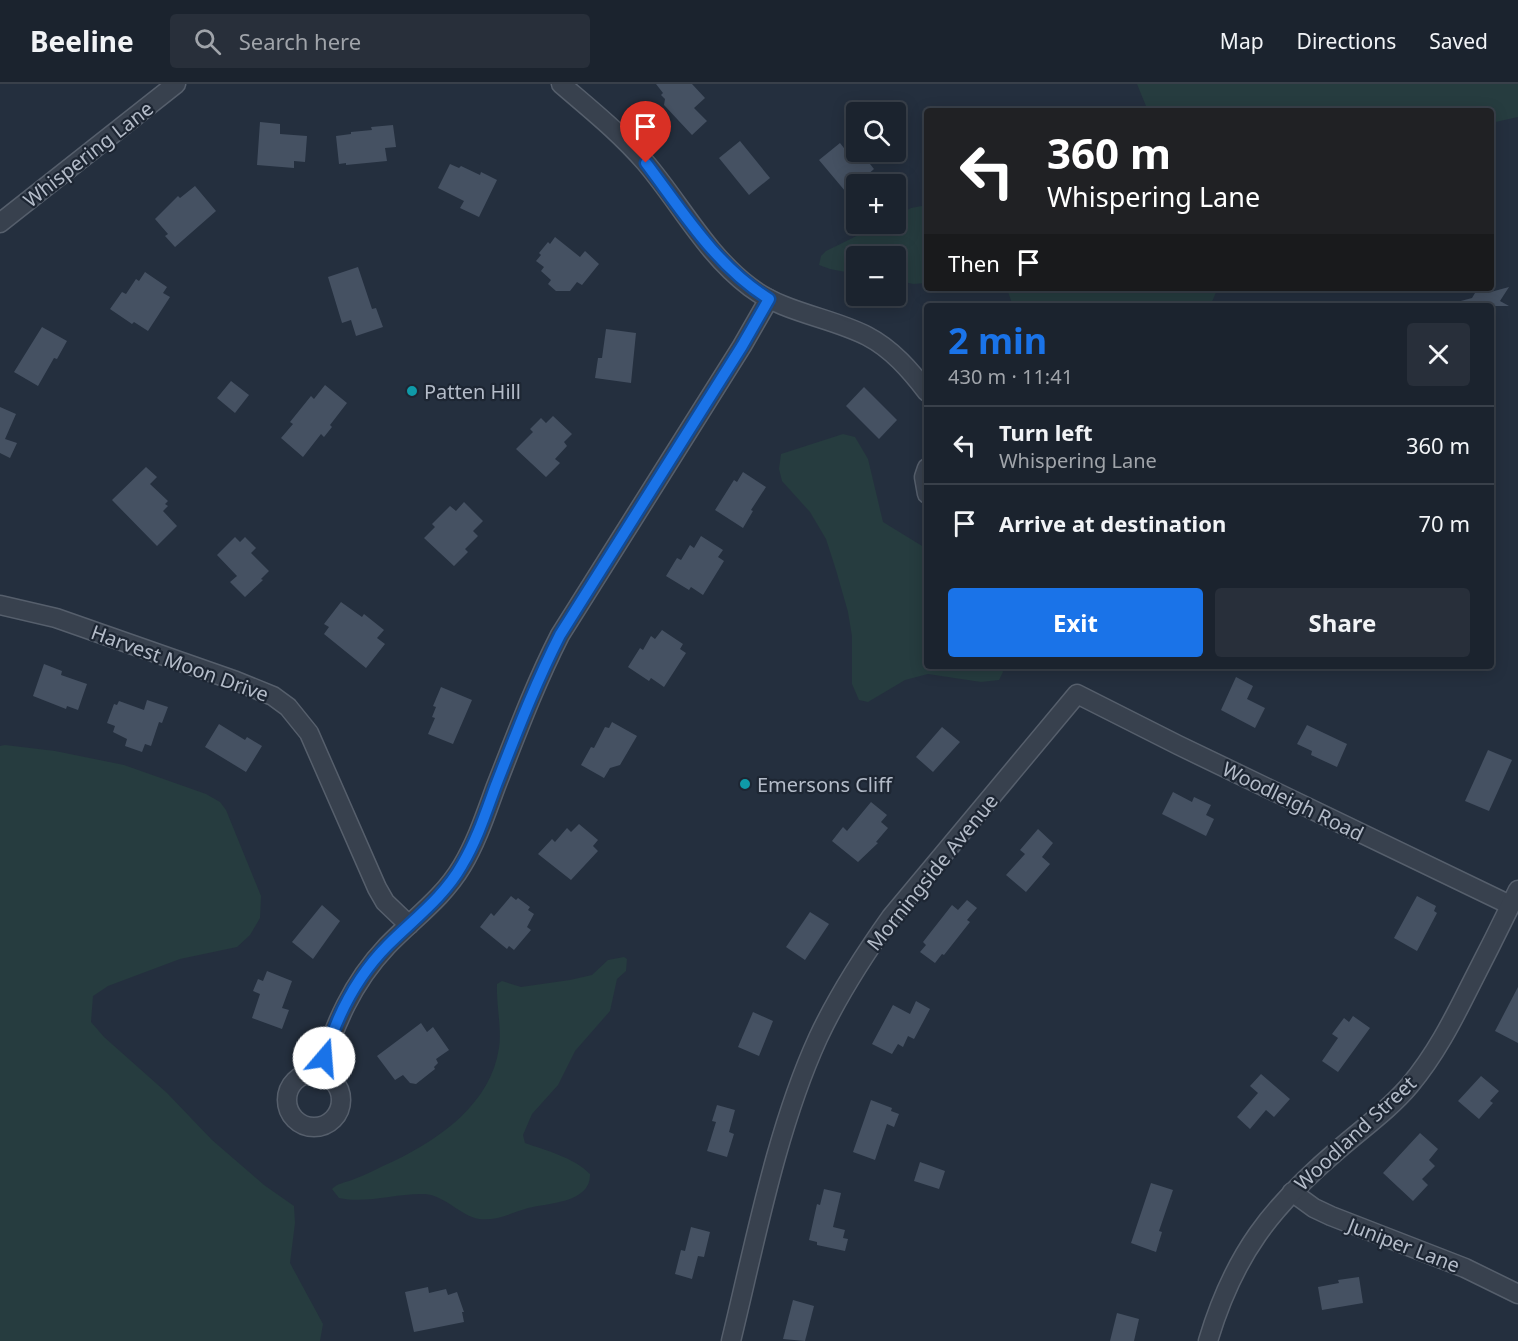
<!DOCTYPE html>
<html lang="en">
<head>
<meta charset="utf-8">
<style>
	body { margin:0; font-family:"Noto Sans",sans-serif; background:#282f3a; color:#f1f3f6; height:100vh; display:flex; flex-direction:column; font-size:22px; white-space:nowrap }
	* { box-sizing:border-box; margin:0 }
	p { font-size:20px; color:#a0a4aa }
	.icon { flex:none; width:33px; height:33px; fill:none; stroke:currentColor; stroke-width:2; stroke-linecap:round; stroke-linejoin:round }
	.map { position:relative; flex:1; overflow:hidden }
	.panel { position:absolute; left:924px; top:219px; width:570px; height:366px; display:flex; flex-direction:column; background:#1b232e; border-radius:6px; box-shadow:0 3px 15px #0003,0 0 0 2px #39404a }
	.panel>* { flex:none }
	.banner { position:absolute; left:924px; top:24px; width:570px; height:183px; border-radius:6px; box-shadow:0 3px 15px #0003,0 0 0 2px #39404a; background:#202124; color:#fff; overflow:hidden }
	.tools { position:absolute; left:846px; top:18px; display:grid; gap:12px }
	.tools a { display:grid; place-items:center; width:60px; height:60px; border-radius:6px; background:#1b232e; box-shadow:0 3px 15px #0003,0 0 0 2px #39404a; font-size:30px }
	.pin { position:absolute; display:grid; place-items:center; width:51px; height:51px; color:#fff; margin:-62px -26px; border-radius:50% 50% 50% 0; rotate:-45deg; box-shadow:0 0 6px #0007 }
	.pin .icon { rotate:45deg }
	.me { position:absolute; width:66px; margin:-33px; rotate:18deg; stroke-linejoin:round; filter:drop-shadow(0 0 4px #0008) }
	.turn { display:flex; align-items:center; gap:21px; height:126px; padding:0 24px; font-size:27px }
	.turn .icon { width:78px; height:78px; stroke-width:2.5 }
	.turn b { display:block; font-size:42px; line-height:51px }
	.then { display:flex; align-items:center; height:57px; padding:0 24px; background:#0003; gap:12px; font-size:22px }
	.round { display:grid; place-items:center; flex:none; width:63px; height:63px; border-radius:6px; background:#282f3a }
	.head { display:flex; align-items:center; justify-content:space-between; height:102px; padding:0 24px }
	h1 { font-size:36px; font-weight:700; line-height:45px; color:#1a73e8 }
	.button { display:flex; gap:12px; margin-top:auto; padding:12px 24px }
	.button a { flex:1; height:69px; border-radius:6px; background:#1a73e8; color:#fff; font-size:24px; font-weight:700; line-height:69px; text-align:center }
	.button a+a { background:#282f3a; color:#f1f3f6 }
	ul { padding:0; list-style:none }
	li { display:flex; align-items:center; gap:18px; height:78px; padding:0 24px; border-top:2px solid #39404a }
	li div { flex:1 }
	li b { display:block; font-size:22px }
	li em { font-style:normal }
	header { display:flex; align-items:center; gap:36px; box-sizing:border-box; height:84px; padding:0 30px; background:#1b232e; border-bottom:2px solid #39404a }
	header strong { font-size:28px }
	nav { display:flex; gap:33px; margin-inline-start:auto; font-size:21px }
	.search { width:420px; height:54px; background:#282f3a; display:flex; align-items:center; gap:15px; box-sizing:border-box; padding:0 21px; border-radius:6px; color:#a0a4aa; font-size:22px }
	.map>svg:first-child { display:block }
	.green { fill:#263c3f }
	.building { fill:#455162 }
	.lines { fill:none; stroke-linecap:round; stroke-linejoin:round }
	.minor-casing { stroke:#565f6c; stroke-width:21 }
	.minor { stroke:#38414e; stroke-width:18 }
	.route-casing { stroke:#114b97; stroke-width:15 }
	.route { stroke:#1a73e8; stroke-width:10 }
	.culture-dot { fill:#0f9aa8; stroke:#1d2633; stroke-width:2 }
	.labels { text-anchor:middle; dominant-baseline:central; stroke-width:4.5; stroke-linejoin:round; paint-order:stroke }
	.street-label { font-size:20px; fill:#b4bcc9; stroke:#1d2633 }
	.poi-label { font-size:20px; fill:#b4bcc9; stroke:#1d2633; text-anchor:start }
</style>
</head>
<body>
<header>
<strong>Beeline</strong>
<div class="search"><svg class="icon" aria-label="search" viewBox="0 0 24 24"><circle cx="10" cy="10" r="6"/><path d="M15 15l6 6"/></svg>Search here</div>
<nav><a>Map</a><a>Directions</a><a>Saved</a></nav>
</header>
<div class="map">
<svg width="1518" height="1257" viewBox="0 0 1518 1257">
	<rect width="100%" height="100%" fill="#242f3e"/>
	<!-- green -->
	<g class="green">
		<polygon points="1137,0 1518,0 1518,33 1491,39 1491,27 1148,27"/>
		<polygon points="927,121 927,199 913,200 896,196 896,172 856,172 856,190 830,185 819,181 821,172 826,167 881,140 896,140 896,132 911,124"/>
		<polygon points="992,204 1218,204 1210,222 1013,222 1008,208"/>
		<polygon points="843,350 855,353 868,375 883,438 927,465 927,582 1000,582 1003,588 999,596 981,598 928,590 905,596 868,618 859,616 852,600 852,552 848,528 836,486 826,455 810,428 782,397 779,385 781,370"/>
		<polygon points="5,661 55,667 124,681 206,710 220,718 226,726 261,812 260,834 250,851 237,863 180,875 108,902 93,912 91,938 104,953 167,1009 212,1056 264,1101 294,1122 295,1139 290,1179 323,1240 320,1257 0,1257 0,662"/>
		<path d="M624,873l3,2 -1,12 -9,8 -7,32 -35,40 -17,34 -26,29 -9,21 2,8c22,8 48,14 65,31 1,29 -42,29 -62,34 -17,5 -31,13 -49,11 -18,-3 -35,-24 -54,-25 -29,-1 -58,10 -86,4l-7,-9c6,-6 12,-6 20,-9 14,-5 28,-13 42,-19 46,-22 97,-58 105,-113 3,-19 -3,-44 -2,-64l5,-3 19,6 49,-7 22,-5 16,-15z"/>
	</g>
	<!-- building -->
	<g class="building">
		<polygon points="656,0 692,0 705,14 694,24 707,37 692,51 664,21 665,15 661,11 663,9"/>
		<polygon points="260,38 280,40 280,50 307,52 305,78 294,77 294,84 257,81"/>
		<polygon points="393,41 396,63 385,64 387,77 346,81 346,79 339,80 336,52 351,50 351,48 372,46 371,43"/>
		<polygon points="740,57 770,94 749,111 719,74"/>
		<polygon points="840,59 851,73 853,71 860,80 866,75 874,85 866,92 873,100 856,100 856,120 819,76"/>
		<polygon points="450,80 459,84 461,82 480,91 481,88 497,96 479,133 460,124 464,117 438,104"/>
		<polygon points="195,102 216,127 175,163 165,152 168,150 155,135 178,112 180,114"/>
		<polygon points="555,153 580,173 585,167 599,180 582,201 577,198 570,207 556,207 548,200 551,196 541,187 544,183 536,177 541,171 539,169 548,158 550,160"/>
		<polygon points="358,183 372,225 376,224 383,243 356,252 351,236 342,239 328,193"/>
		<polygon points="145,188 167,203 163,209 170,213 148,247 134,238 132,240 110,225 122,208 126,210 136,195 139,197"/>
		<polygon points="1509,203 1500,217 1509,222 1457,222 1457,218 1472,214 1478,204 1487,209"/>
		<polygon points="42,243 67,257 57,275 54,274 38,302 14,288"/>
		<polygon points="606,245 636,249 631,299 595,294 598,274 602,274"/>
		<polygon points="231,297 249,311 235,329 217,314"/>
		<polygon points="325,301 347,319 330,341 332,343 324,353 321,350 303,373 281,354 293,340 290,338 311,312 314,315"/>
		<polygon points="864,303 897,336 879,355 846,322"/>
		<polygon points="0,323 16,330 5,355 17,359 10,374 0,369"/>
		<polygon points="553,332 572,350 564,358 567,362 555,375 560,379 546,393 516,365 533,348 530,345 541,334 546,339"/>
		<polygon points="146,383 157,393 150,400 168,417 165,420 168,422 163,427 177,442 157,462 112,416"/>
		<polygon points="743,388 766,403 751,426 753,427 743,444 715,426 734,396 737,398"/>
		<polygon points="464,418 483,437 473,447 478,452 465,465 468,468 454,482 424,454 435,443 432,440 450,422 456,427"/>
		<polygon points="701,452 723,466 718,473 724,477 703,511 691,503 689,506 666,492 677,474 681,476 690,461 694,464"/>
		<polygon points="235,453 240,458 245,453 256,464 251,469 269,487 261,495 263,496 245,513 230,498 237,492 217,471"/>
		<polygon points="341,518 362,533 364,530 384,546 377,554 385,560 366,584 324,550 329,543 324,540"/>
		<polygon points="662,546 683,560 680,565 686,569 664,603 651,594 649,597 628,583 640,564 643,566 651,552 655,555"/>
		<polygon points="44,580 62,587 61,591 87,600 78,626 67,622 66,625 33,612"/>
		<polygon points="1236,593 1253,602 1247,615 1265,624 1255,644 1221,626"/>
		<polygon points="441,603 472,616 453,660 428,650 435,634 432,633 436,623 433,622"/>
		<polygon points="147,616 168,623 162,639 159,638 151,662 145,660 142,668 125,662 127,655 113,648 115,642 107,639 114,620 117,621 119,617 144,626"/>
		<polygon points="612,638 637,652 620,681 610,684 604,694 581,681 591,663 594,664 605,643 609,644"/>
		<polygon points="219,640 245,656 247,653 262,662 246,688 205,663"/>
		<polygon points="1307,641 1347,660 1337,683 1311,671 1312,667 1297,660"/>
		<polygon points="942,643 960,658 933,688 916,673"/>
		<polygon points="1488,666 1512,676 1489,727 1465,717"/>
		<polygon points="1173,708 1192,718 1194,713 1211,721 1206,731 1214,735 1206,752 1162,730"/>
		<polygon points="871,718 887,731 881,738 888,744 876,758 878,759 858,778 832,757 843,743 847,747"/>
		<polygon points="579,740 598,756 593,762 598,767 571,796 538,770 552,755 555,758 567,744 571,748"/>
		<polygon points="1038,745 1053,759 1042,773 1050,780 1026,808 1006,791 1025,770 1020,766"/>
		<polygon points="511,812 516,816 518,814 530,823 528,826 534,830 527,843 531,846 514,866 509,862 507,865 480,843 491,829 494,832"/>
		<polygon points="1417,812 1436,822 1434,827 1437,829 1417,867 1394,854"/>
		<polygon points="967,816 977,824 967,836 970,838 944,871 942,870 935,879 920,868 926,861 923,858 952,821 958,826"/>
		<polygon points="322,821 340,837 313,875 292,858"/>
		<polygon points="810,828 829,840 805,876 786,863"/>
		<polygon points="267,887 292,897 282,924 289,926 282,945 252,934 260,910 253,907 258,895 263,897"/>
		<polygon points="1518,903 1518,959 1495,947"/>
		<polygon points="916,917 930,925 914,955 908,952 903,963 898,960 892,970 872,960 893,921 910,930"/>
		<polygon points="753,928 773,937 759,972 738,963"/>
		<polygon points="1353,932 1370,944 1338,988 1322,977 1338,954 1332,950 1344,934 1349,938"/>
		<polygon points="421,939 427,948 433,943 449,966 436,975 438,979 434,983 435,985 416,1000 410,999 403,991 395,996 377,972"/>
		<polygon points="1261,990 1290,1015 1274,1033 1266,1026 1250,1045 1237,1033 1258,1009 1250,1002"/>
		<polygon points="1481,992 1499,1007 1490,1017 1493,1019 1479,1035 1458,1017"/>
		<polygon points="871,1016 892,1024 891,1027 899,1030 894,1043 887,1040 875,1076 853,1068"/>
		<polygon points="717,1021 735,1026 729,1048 734,1050 727,1073 707,1067 716,1038 712,1037"/>
		<polygon points="1420,1049 1438,1065 1429,1076 1435,1082 1422,1095 1428,1101 1413,1117 1383,1089"/>
		<polygon points="920,1078 945,1087 939,1105 914,1097"/>
		<polygon points="1151,1099 1173,1106 1159,1147 1162,1148 1156,1168 1131,1159"/>
		<polygon points="824,1105 841,1109 833,1143 845,1146 843,1154 848,1155 845,1167 817,1161 817,1158 809,1156 817,1120 820,1121"/>
		<polygon points="691,1143 710,1148 704,1173 698,1172 692,1195 675,1190 681,1166 685,1167"/>
		<polygon points="1359,1193 1363,1219 1322,1226 1318,1203 1339,1199 1338,1196"/>
		<polygon points="428,1203 429,1209 446,1205 448,1211 457,1208 464,1228 462,1228 464,1238 414,1248 405,1208"/>
		<polygon points="793,1216 814,1222 805,1257 783,1255"/>
		<polygon points="1117,1229 1139,1235 1134,1257 1110,1257"/>
	</g>
	<g class="lines">
		<!-- minor casing -->
		<g class="minor-casing">
			<g id="minor">
				<path d="M561,0c29,25 59,49 84,78 35,41 61,92 105,125 34,26 80,30 117,49 25,13 43,34 60,56"/>
				<polyline points="0,139 176,0"/>
				<polyline points="927,384 924,393 927,410"/>
				<polyline points="0,521 56,534 236,597 273,612 288,623 309,649 377,804 385,818 409,841"/>
				<path d="M320,989c14,-48 32,-90 67,-127 26,-27 56,-48 75,-80 15,-25 24,-53 34,-80 20,-51 39,-102 64,-151l182,-289 27,-47"/>
				<circle cx="314" cy="1016" r="27"/>
				<polyline points="1292,1108 1314,1124 1331,1132 1465,1184 1518,1210"/>
				<path d="M731,1257c24,-98 45,-211 87,-303 20,-43 46,-83 73,-121l186,-223 101,51 332,160"/>
				<path d="M1208,1257c26,-87 63,-134 131,-192 24,-21 51,-40 71,-64 25,-30 42,-63 59,-97 17,-33 33,-65 49,-98"/>
			</g>
		</g>
		<!-- minor -->
		<use href="#minor" class="minor"/>
	</g>
	<g class="lines">
		<!-- route casing -->
		<g class="route-casing">
			<path id="route" d="M324,974c13,-43 32,-81 64,-113 26,-26 56,-48 74,-80 15,-25 24,-53 34,-80 20,-51 39,-101 64,-150l182,-289 27,-47c-53,-33 -86,-87 -123,-136"/>
		</g>
		<!-- route -->
		<use href="#route" class="route"/>
	</g>
	<!-- markers -->
	<g class="culture-dot">
		<circle cx="412" cy="307" r="6"/>
		<circle cx="745" cy="700" r="6"/>
	</g>
	<g class="labels">
		<!-- street labels -->
		<g class="street-label">
			<text transform="translate(88 70) rotate(-38)">Whispering Lane</text>
			<text transform="translate(180 579) rotate(20)">Harvest Moon Drive</text>
			<text transform="translate(1293 717) rotate(26)">Woodleigh Road</text>
			<text transform="translate(932 788) rotate(-51)">Morningside Avenue</text>
			<text transform="translate(1355 1049) rotate(-43)">Woodland Street</text>
			<text transform="translate(1404 1161) rotate(21)">Juniper Lane</text>
		</g>
		<!-- poi labels -->
		<g class="poi-label">
			<text x="424" y="307">Patten Hill</text>
			<text x="757" y="700">Emersons Cliff</text>
		</g>
	</g>
</svg>
<div class="tools">
<a><svg class="icon" aria-label="search" viewBox="0 0 24 24"><circle cx="10" cy="10" r="6"/><path d="M15 15l6 6"/></svg></a>
<a>+</a>
<a>−</a>
</div>
<div class="pin" style="left:646px;top:79px;background:#d93025"><svg class="icon" aria-label="arrive" viewBox="0 0 24 24"><path d="M6 21V4h12l-3 4 3 4H6"/></svg></div>
<svg class="me" style="left:324px;top:974px" viewBox="-20 -20 40 40"><circle r="19" fill="#fff"/><path d="M0-13L10 11 0 6-10 11z" fill="#1a73e8"/></svg>
<div class="banner">
<div class="turn"><svg class="icon" aria-label="left" viewBox="0 0 24 24"><path d="M17 20v-9H6M10 6l-5 5 5 5"/></svg><div><b>360 m</b>Whispering Lane</div></div>
<div class="then">Then<svg class="icon" aria-label="arrive" viewBox="0 0 24 24"><path d="M6 21V4h12l-3 4 3 4H6"/></svg></div>
</div>
<section class="panel">
<div class="head"><div><h1>2 min</h1><p>430 m · 11:41</p></div><a class="round"><svg class="icon" aria-label="close" viewBox="0 0 24 24"><path d="M6 6l12 12M18 6L6 18"/></svg></a></div>
<ul>
<li><svg class="icon" aria-label="left" viewBox="0 0 24 24"><path d="M17 20v-9H6M10 6l-5 5 5 5"/></svg><div><b>Turn left</b><p>Whispering Lane</p></div><em>360 m</em></li>
<li><svg class="icon" aria-label="arrive" viewBox="0 0 24 24"><path d="M6 21V4h12l-3 4 3 4H6"/></svg><div><b>Arrive at destination</b></div><em>70 m</em></li>
</ul>
<div class="button"><a>Exit</a><a>Share</a></div>
</section>
</div>
</body>
</html>
